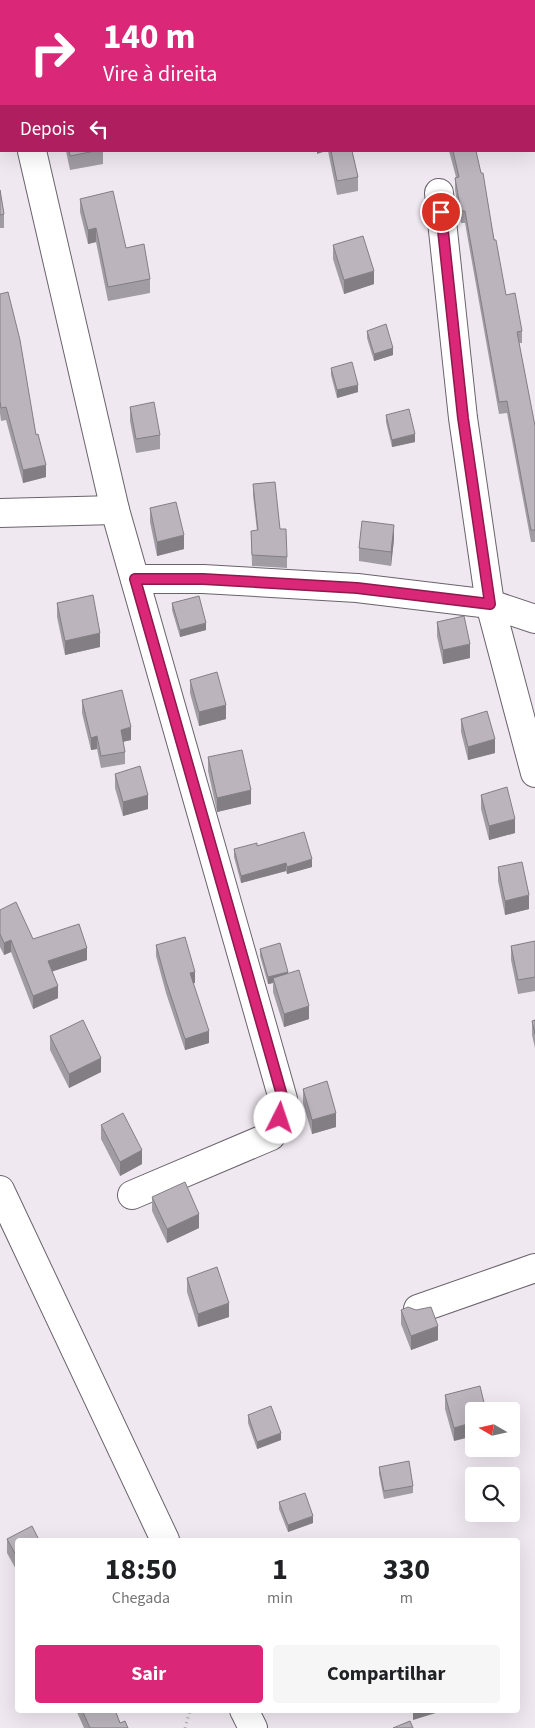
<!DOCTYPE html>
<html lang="pt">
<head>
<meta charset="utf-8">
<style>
	body { margin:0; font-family:"Source Sans 3",sans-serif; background:#f6f6f6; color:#202124; height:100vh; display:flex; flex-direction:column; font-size:19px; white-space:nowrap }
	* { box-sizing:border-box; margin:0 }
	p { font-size:16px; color:#757577 }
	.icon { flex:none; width:28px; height:28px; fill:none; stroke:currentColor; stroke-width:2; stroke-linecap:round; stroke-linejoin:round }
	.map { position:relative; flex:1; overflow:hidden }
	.drawer { position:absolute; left:15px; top:1538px; width:505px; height:175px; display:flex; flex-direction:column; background:#fff; border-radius:5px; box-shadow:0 5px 20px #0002 }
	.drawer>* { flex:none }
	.guide { position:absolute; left:0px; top:0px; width:535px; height:152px; box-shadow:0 5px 20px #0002; background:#db2777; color:#fff; overflow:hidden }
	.needle { width:32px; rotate:279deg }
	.tools { position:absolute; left:465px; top:1402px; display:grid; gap:10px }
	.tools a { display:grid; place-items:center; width:55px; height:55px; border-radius:5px; background:#fff; box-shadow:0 5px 20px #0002; font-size:25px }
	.pin { position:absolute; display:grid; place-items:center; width:42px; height:42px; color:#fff; margin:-21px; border:2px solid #fff; border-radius:50%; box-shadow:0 1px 5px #0007 }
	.me { position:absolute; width:55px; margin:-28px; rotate:4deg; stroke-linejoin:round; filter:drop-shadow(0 0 4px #0008) }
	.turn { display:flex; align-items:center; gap:18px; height:105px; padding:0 20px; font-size:22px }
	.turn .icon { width:65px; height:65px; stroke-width:2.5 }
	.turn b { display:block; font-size:35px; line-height:42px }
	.then { display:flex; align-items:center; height:48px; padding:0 20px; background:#0003; gap:10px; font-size:19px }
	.eta { display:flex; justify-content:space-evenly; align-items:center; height:85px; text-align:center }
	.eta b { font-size:30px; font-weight:700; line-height:35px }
	.primary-button { display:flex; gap:10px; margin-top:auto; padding:10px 20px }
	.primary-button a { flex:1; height:58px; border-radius:5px; background:#db2777; color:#fff; font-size:20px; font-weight:700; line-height:58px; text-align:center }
	.primary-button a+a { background:#f6f6f6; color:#202124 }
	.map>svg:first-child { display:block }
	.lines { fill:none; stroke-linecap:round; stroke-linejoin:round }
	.minor-casing { stroke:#6a636b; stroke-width:30 }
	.major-casing { stroke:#6a636b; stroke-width:30 }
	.path { stroke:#aea8af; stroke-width:3; stroke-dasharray:1 4; stroke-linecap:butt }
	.minor { stroke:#fff; stroke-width:28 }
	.major { stroke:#fff; stroke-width:28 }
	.wall { fill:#a19ba3 }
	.shaded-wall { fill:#837e84 }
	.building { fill:#bbb4bd; stroke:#837e84 }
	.route-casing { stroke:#8e194d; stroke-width:12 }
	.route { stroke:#db2777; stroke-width:9 }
</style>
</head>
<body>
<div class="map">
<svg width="535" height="1728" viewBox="0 0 535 1728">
	<rect width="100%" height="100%" fill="#f0e8f1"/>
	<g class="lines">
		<!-- minor casing -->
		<g class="minor-casing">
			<g id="minor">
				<polyline points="0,7 1,13"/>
				<polyline points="0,124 1,124"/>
				<polyline points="32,151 115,510 283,1099 280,1119 271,1136 132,1195"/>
				<polyline points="439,193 463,418 490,604 535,773"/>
				<polyline points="0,513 115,510"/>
				<polyline points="135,579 203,579 357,588 490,604 535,619"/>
				<polyline points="418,1309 535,1268"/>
			</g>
		</g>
		<!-- major casing -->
		<g class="major-casing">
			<g id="major">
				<polyline points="0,1190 165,1540"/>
				<polyline points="244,1710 253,1728"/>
			</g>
		</g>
		<!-- path -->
		<polyline class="path" points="185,1728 190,1710"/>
		<!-- minor -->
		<use href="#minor" class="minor"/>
		<!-- major -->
		<use href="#major" class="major"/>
	</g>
	<!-- wall -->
	<g class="wall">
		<polygon points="66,151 103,151 103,164 70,170"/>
		<polygon points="328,151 352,151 358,177 358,191 337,195"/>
		<polygon points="449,151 476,151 506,295 522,331 522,343 519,343 535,426 535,542 531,542 507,413 499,414 465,223 461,223 455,190 455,178 456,177"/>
		<polygon points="0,190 4,214 4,228 0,228"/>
		<polygon points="80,199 126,248 150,279 150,293 108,301 96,242 88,244 80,212"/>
		<polygon points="333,245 374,284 344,294 333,259"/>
		<polygon points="0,294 46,477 23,483 6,420 1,421 0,413"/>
		<polygon points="367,331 393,355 374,361 367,338"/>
		<polygon points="331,368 358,392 337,398 331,375"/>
		<polygon points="130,407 160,435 160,449 136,453 130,421"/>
		<polygon points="386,415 415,442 392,447 386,422"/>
		<polygon points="253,484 280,529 287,557 287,568 252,566 251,531 257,531 253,495"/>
		<polygon points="150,508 184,549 157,556 150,522"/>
		<polygon points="394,539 391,566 359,561 359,548"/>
		<polygon points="57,603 100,647 65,655 57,617"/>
		<polygon points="172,603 206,630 180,637 172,610"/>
		<polygon points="437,622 470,658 443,664 437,636"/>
		<polygon points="190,680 226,719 199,726 190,693"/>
		<polygon points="82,700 131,740 123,742 125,752 125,764 101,768 97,749 91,750 82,713"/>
		<polygon points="461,719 495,753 468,760 461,732"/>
		<polygon points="208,757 251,804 217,812 208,771"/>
		<polygon points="115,774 148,809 123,816 115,788"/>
		<polygon points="481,795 515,833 489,840 481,809"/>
		<polygon points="257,846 312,867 287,874 286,871 241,883 234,857 234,849"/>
		<polygon points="498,867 529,909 505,915 498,881"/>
		<polygon points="0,910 33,939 87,960 52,971 58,998 33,1009 11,952 4,955 0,947"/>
		<polygon points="535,941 535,991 518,994 511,960 511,946"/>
		<polygon points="156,945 195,983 193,983 209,1043 185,1050 166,993 156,956"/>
		<polygon points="260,949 288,974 309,1019 284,1027 273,992 273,983 268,984 260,956"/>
		<polygon points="535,1020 535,1048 532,1035 532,1021"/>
		<polygon points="50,1036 101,1072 69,1088 50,1050"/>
		<polygon points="303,1089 336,1127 312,1134 303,1103"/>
		<polygon points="101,1125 142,1164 120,1176 101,1139"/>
		<polygon points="152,1197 199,1228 167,1243 152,1211"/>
		<polygon points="187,1278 229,1317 198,1327 187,1292"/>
		<polygon points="401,1310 438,1340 411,1350 401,1324"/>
		<polygon points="480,1386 454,1441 445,1409 445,1395"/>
		<polygon points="248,1415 281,1440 257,1449 248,1423"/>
		<polygon points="379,1467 413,1486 413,1493 384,1499 379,1474"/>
		<polygon points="279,1502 313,1523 288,1532 279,1509"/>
		<polygon points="7,1539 18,1540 18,1573 7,1553"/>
		<polygon points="76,1710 115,1710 120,1723 128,1728 84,1728"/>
	</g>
	<!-- shaded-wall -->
	<g class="shaded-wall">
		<polygon points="317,151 326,151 317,154"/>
		<polygon points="96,228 96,242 88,244 88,230"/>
		<polygon points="374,271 374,284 344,294 344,280"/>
		<polygon points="393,348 393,355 374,361 374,354"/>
		<polygon points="358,385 358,392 337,398 337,390"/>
		<polygon points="415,434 415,442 392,447 392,440"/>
		<polygon points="46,465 46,477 23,483 23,470"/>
		<polygon points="394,525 394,539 391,566 391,552"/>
		<polygon points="184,535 184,549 157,556 157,542"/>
		<polygon points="206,623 206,630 180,637 180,630"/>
		<polygon points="100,633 100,647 65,655 65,641"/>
		<polygon points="470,644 470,658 443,664 443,650"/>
		<polygon points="226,705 226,719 199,726 199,712"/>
		<polygon points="131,727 131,740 121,742 121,730"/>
		<polygon points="97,736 97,749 91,750 91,738"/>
		<polygon points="495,739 495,753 468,760 468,747"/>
		<polygon points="251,790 251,804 217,812 217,798"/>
		<polygon points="148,795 148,809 123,816 123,802"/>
		<polygon points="515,819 515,833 489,840 489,826"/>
		<polygon points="312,859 312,867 287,874 287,867"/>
		<polygon points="286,863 286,871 241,883 241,876"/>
		<polygon points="529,895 529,909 505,915 505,901"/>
		<polygon points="11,940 11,952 4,955 4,943"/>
		<polygon points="87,948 87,960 48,973 48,961"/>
		<polygon points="195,972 195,983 190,984 190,973"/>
		<polygon points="288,972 288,979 273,978 273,983 268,984 268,977"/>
		<polygon points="58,986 58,998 33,1009 33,996"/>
		<polygon points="309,1006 309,1019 284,1027 284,1014"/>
		<polygon points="209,1031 209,1043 185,1050 185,1039"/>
		<polygon points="101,1058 101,1072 69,1088 69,1074"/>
		<polygon points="336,1113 336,1127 312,1134 312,1120"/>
		<polygon points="142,1150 142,1164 120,1176 120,1162"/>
		<polygon points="199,1214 199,1228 167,1243 167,1229"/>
		<polygon points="229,1303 229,1317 198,1327 198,1314"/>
		<polygon points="438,1326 438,1340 411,1350 411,1336"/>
		<polygon points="474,1422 474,1436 454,1441 454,1428"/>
		<polygon points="281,1433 281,1440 257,1449 257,1442"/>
		<polygon points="313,1516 313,1523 288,1532 288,1525"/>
		<polygon points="421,1710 439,1710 439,1712 413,1720 413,1712"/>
	</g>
	<!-- building -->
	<g class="building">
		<polygon points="94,0 133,0 132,1 94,1"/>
		<polygon points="69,151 95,151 70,156"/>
		<polygon points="331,151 352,151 358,177 337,181"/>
		<polygon points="453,151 476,151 481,173 483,173 494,240 496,240 506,295 515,293 522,331 517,332 535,426 535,530 531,530 507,401 499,402 465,211 461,211 455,178 459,177"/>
		<polygon points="0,190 4,214 0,215"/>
		<polygon points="113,191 126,248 144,244 150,279 108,287 96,228 88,230 80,199"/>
		<polygon points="363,236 374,271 344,280 333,245"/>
		<polygon points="8,292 20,340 36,435 38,434 46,465 23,470 6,407 1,408 0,401 0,294"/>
		<polygon points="386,324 393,348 374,354 367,331"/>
		<polygon points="352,362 358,385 337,390 331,368"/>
		<polygon points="154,402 160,435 136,439 130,407"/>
		<polygon points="409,409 415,434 392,440 386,415"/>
		<polygon points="275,482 280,529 286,529 287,557 252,555 251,531 258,530 253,484"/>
		<polygon points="176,502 184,535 157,542 150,508"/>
		<polygon points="362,521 394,525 391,552 359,548"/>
		<polygon points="93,595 100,633 65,641 57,603"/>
		<polygon points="199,596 206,623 180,630 172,603"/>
		<polygon points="464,616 470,644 443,650 437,622"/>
		<polygon points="217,672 226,705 199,712 190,680"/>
		<polygon points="122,690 131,727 121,730 125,752 101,756 97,736 91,738 82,700"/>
		<polygon points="487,711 495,739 468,747 461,719"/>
		<polygon points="242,750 251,790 217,798 208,757"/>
		<polygon points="140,766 148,795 123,802 115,774"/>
		<polygon points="507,787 515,819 489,826 481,795"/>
		<polygon points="304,832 312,859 287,867 286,863 241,876 234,849 257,843 257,846"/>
		<polygon points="522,862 529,895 505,901 498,867"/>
		<polygon points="16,902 33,939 79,924 87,948 48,961 58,986 33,996 11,940 4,943 0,934 0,910"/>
		<polygon points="185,937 195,972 190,973 209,1031 185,1039 166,981 156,945"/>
		<polygon points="535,941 535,977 518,980 511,946"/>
		<polygon points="280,943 288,972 268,977 260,949"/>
		<polygon points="299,970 309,1006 284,1014 273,978"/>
		<polygon points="83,1020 101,1058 69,1074 50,1036"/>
		<polygon points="535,1020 535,1034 532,1021"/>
		<polygon points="327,1081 336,1113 312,1120 303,1089"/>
		<polygon points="123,1113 142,1150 120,1162 101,1125"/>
		<polygon points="185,1182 199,1214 167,1229 152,1197"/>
		<polygon points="217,1267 229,1303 198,1314 187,1278"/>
		<polygon points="408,1307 416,1310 431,1307 438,1326 411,1336 401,1310"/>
		<polygon points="480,1386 486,1411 474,1411 474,1422 454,1428 445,1395"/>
		<polygon points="271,1406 281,1433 257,1442 248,1415"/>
		<polygon points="409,1461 413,1486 384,1491 379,1467"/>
		<polygon points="305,1493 313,1516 288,1525 279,1502"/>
		<polygon points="32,1526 39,1540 18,1540 18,1559 7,1539"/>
		<polygon points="82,1710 115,1710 120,1723 125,1721 128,1728 90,1728"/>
		<polygon points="413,1710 421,1710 413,1712"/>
		<polygon points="410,1721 413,1728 393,1728"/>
	</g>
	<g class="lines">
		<!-- route casing -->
		<g class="route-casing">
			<polyline id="route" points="280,1118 283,1099 135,579 203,579 357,588 490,604 463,418 441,212"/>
		</g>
		<!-- route -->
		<use href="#route" class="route"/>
	</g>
</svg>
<div class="tools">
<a><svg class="needle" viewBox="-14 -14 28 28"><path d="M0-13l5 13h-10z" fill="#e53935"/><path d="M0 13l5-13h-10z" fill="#757577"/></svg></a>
<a><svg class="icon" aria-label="search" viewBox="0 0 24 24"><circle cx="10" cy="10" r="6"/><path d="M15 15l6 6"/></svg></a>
</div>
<div class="pin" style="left:441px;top:212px;background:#d93025"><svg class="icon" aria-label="arrive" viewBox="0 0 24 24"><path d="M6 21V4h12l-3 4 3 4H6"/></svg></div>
<svg class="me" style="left:280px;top:1118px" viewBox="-20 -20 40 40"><circle r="19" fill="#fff"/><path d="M0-13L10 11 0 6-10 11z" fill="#db2777"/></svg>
<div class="guide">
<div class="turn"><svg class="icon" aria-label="right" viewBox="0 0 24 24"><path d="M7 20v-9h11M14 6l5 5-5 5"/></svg><div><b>140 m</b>Vire à direita</div></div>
<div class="then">Depois<svg class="icon" aria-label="left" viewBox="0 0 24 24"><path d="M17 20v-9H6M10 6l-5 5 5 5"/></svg></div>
</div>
<section class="drawer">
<div class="eta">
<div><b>18:50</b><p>Chegada</p></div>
<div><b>1</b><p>min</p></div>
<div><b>330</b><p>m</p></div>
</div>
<div class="primary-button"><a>Sair</a><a>Compartilhar</a></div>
</section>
</div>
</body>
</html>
